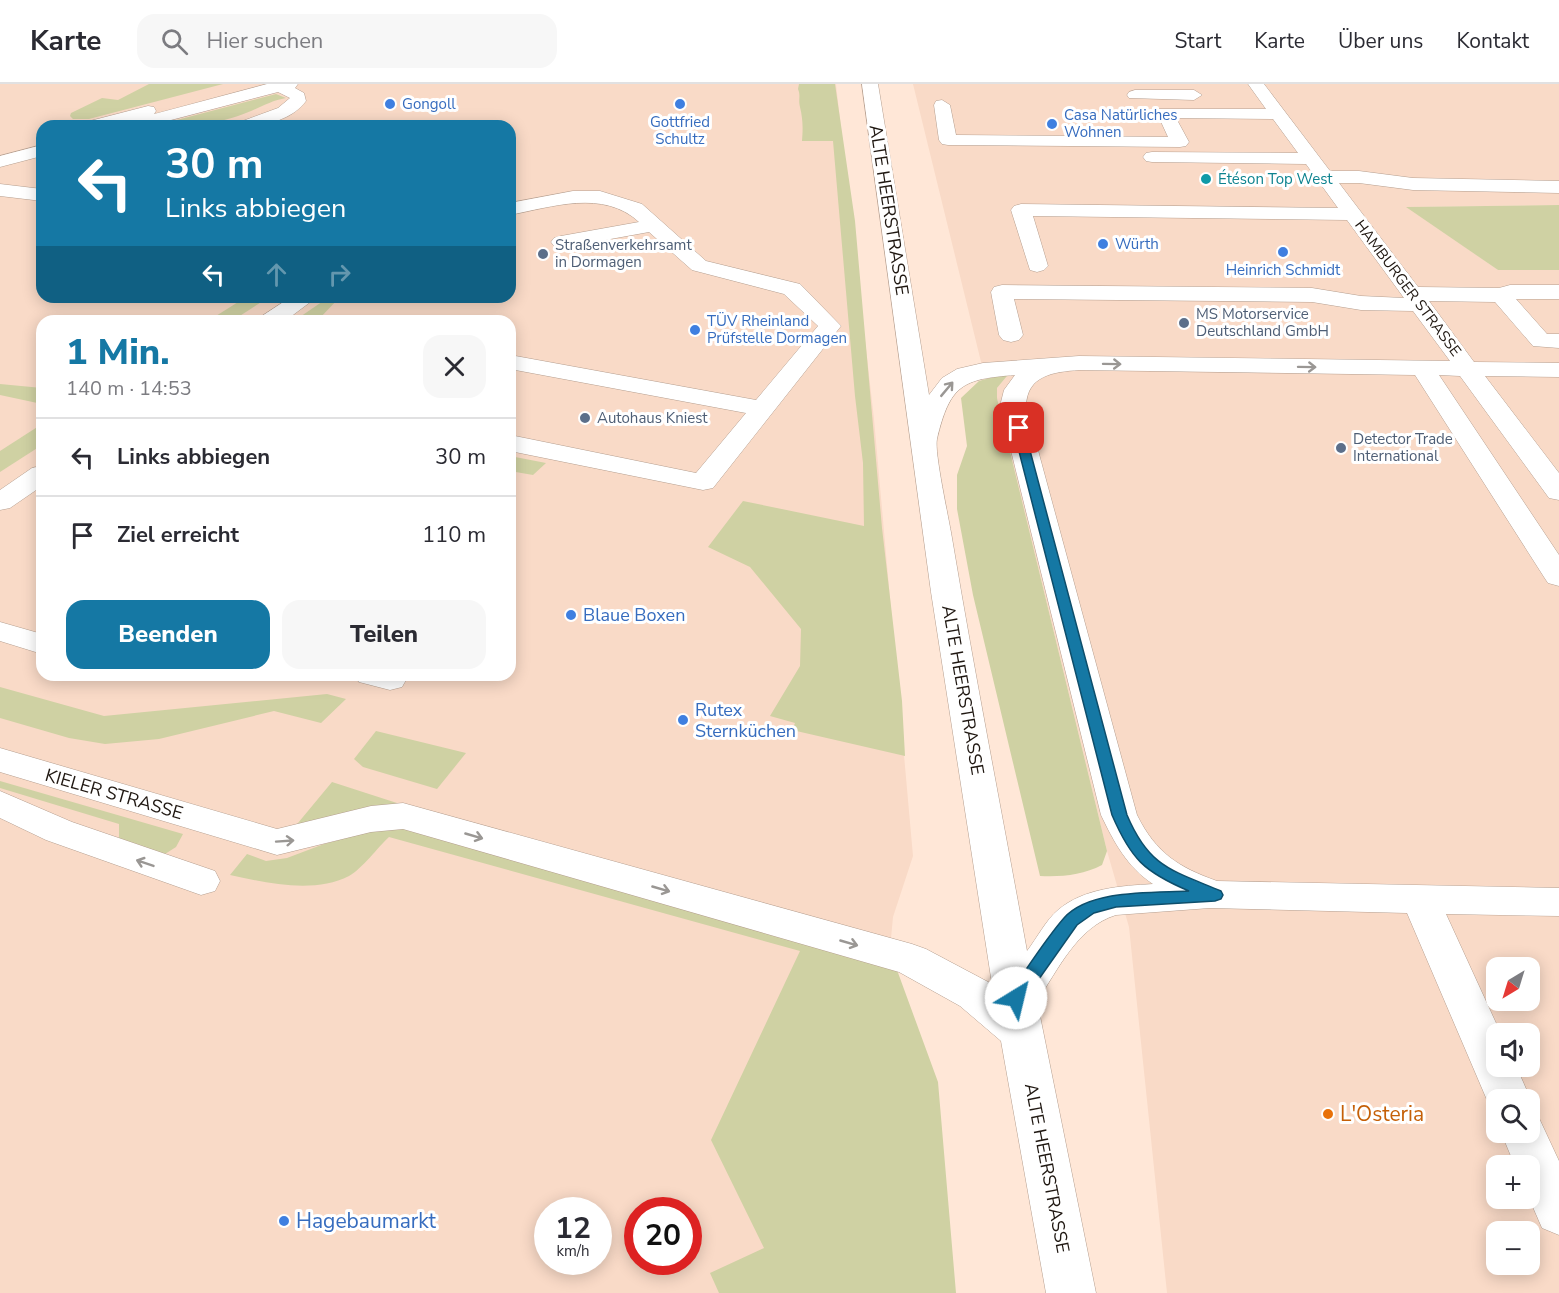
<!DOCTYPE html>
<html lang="de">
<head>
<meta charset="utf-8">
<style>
	body { margin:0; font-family:"Nunito Sans",sans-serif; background:#f7f7f7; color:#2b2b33; height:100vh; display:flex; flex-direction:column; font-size:22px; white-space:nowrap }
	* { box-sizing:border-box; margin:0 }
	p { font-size:20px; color:#7c7c81 }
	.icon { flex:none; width:33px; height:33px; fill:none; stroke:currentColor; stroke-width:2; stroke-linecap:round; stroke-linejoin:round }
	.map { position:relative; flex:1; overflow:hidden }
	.sheet { position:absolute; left:36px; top:231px; width:480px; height:366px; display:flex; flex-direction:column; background:#fff; border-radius:18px; box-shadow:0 3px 15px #0003 }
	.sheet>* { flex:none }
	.banner { position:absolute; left:36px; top:36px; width:480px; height:183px; border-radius:18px; box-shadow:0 3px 15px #0003; background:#1578a4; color:#fff; overflow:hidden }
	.needle { width:39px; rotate:218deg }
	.tools { position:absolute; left:1486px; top:873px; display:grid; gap:12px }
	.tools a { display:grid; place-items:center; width:54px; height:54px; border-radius:12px; background:#fff; box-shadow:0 3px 15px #0003; font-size:30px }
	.speed { position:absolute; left:534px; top:1113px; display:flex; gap:12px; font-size:30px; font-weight:700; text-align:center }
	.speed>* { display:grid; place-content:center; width:78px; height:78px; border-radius:50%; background:#fff; box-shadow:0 3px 15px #0003; line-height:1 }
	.speed small { font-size:15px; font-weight:400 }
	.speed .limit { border:9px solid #d22; background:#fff; color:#111 }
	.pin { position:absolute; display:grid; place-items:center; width:51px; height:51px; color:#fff; margin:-26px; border-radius:12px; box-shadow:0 3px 9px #0006 }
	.me { position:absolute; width:66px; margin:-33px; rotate:36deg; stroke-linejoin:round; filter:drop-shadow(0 0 4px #0008) }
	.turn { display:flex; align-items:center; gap:21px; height:126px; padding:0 30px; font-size:27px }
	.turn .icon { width:78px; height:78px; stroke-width:2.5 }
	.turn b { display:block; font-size:42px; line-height:51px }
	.lanes { display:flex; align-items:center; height:57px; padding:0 30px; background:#0003; justify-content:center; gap:30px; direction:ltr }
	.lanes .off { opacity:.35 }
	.round { display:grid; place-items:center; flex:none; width:63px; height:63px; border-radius:18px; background:#f7f7f7 }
	.headline { display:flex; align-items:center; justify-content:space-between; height:102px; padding:0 30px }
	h1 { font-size:36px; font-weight:800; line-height:45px; color:#1578a4 }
	.button { display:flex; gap:12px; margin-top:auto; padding:12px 30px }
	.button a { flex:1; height:69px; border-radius:18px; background:#1578a4; color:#fff; font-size:24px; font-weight:800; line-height:69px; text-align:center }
	.button a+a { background:#f7f7f7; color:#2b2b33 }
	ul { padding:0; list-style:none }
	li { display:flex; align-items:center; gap:18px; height:78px; padding:0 30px; border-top:2px solid #e1e1e2 }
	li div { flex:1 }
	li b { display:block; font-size:22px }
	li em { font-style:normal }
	header { display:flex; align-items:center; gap:36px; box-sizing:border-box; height:84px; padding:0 30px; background:#fff; border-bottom:2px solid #e1e1e2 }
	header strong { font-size:28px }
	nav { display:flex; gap:33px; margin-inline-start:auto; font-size:21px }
	.search { width:420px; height:54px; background:#f7f7f7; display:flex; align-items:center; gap:15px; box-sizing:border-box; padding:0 21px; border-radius:18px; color:#7c7c81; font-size:22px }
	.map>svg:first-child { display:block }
	.built { fill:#f9dac7; fill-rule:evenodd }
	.green { fill:#cfd1a3 }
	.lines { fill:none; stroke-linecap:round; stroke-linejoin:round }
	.minor-casing { stroke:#b59f90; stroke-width:1 }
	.minor { fill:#fff; fill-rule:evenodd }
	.oneway { stroke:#9a9794 }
	.route { fill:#1578a4; stroke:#0e4e6b; stroke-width:1.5 }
	.shop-dot { fill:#3f7fe0; stroke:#fff; stroke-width:2 }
	.culture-dot { fill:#0f9aa8; stroke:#fff; stroke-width:2 }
	.service-dot { fill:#5c6f8a; stroke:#fff; stroke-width:2 }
	.food-dot { fill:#e8710a; stroke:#fff; stroke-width:2 }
	.labels { text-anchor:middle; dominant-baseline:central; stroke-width:6; stroke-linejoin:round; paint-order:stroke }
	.far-shop-label { font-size:15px; fill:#366cbe; stroke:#fff; text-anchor:start }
	.far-culture-label { font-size:15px; fill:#0d838f; stroke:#fff; text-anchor:start }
	.far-service-label { font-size:15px; fill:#4e5e75; stroke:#fff; text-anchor:start }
	.far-street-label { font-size:15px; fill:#1f1711; stroke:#fff }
	.street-label { font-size:18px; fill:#1f1711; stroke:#fff }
	.shop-label { font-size:18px; fill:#366cbe; stroke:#fff; text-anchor:start }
	.near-food-label { font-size:21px; fill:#c56008; stroke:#fff; text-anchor:start }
	.near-shop-label { font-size:21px; fill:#366cbe; stroke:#fff; text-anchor:start }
</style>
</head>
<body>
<header>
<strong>Karte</strong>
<div class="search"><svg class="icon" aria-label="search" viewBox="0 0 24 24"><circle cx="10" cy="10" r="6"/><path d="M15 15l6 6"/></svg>Hier suchen</div>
<nav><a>Start</a><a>Karte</a><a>Über uns</a><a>Kontakt</a></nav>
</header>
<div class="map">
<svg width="1559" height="1209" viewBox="0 0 1559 1209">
	<rect width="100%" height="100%" fill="#ffe7d7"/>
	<!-- built -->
	<g class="built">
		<path d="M0,0h836l38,335 39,437 -20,61 -16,169 17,207h-894zM42,42h468v171h-468zM42,237h468v354h-468zM548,1126h50v52h-50zM638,1126h50v52h-50z"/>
		<path d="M913,0h646v121l-151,2 90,63h61v1023h-392l-38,-366 -22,-76 -110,-453v-10l10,-12 -24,-6zM1497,884h33v32h-33zM1497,950h33v32h-33zM1497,1016h33v32h-33zM1497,1082h33v32h-33zM1497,1148h33v32h-33z"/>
	</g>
	<!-- green -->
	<g class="green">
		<polygon points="149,0 223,0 89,35 73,35 70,32 71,29 102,14 118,16"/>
		<path d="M799,0h36l20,137 27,307 20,173 3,55 -113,-26 3,-7 -25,-7 30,-50 1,-37 -51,-62 -42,-20 35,-46 121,25 -1,-63 -8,-67 -22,-255h-31c1,-13 1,-21 -2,-34 -2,-8 1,-11 -2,-18z"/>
		<path d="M276,10l10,4c-18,3 -31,13 -48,18 -30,10 -53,10 -84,10z"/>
		<polygon points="1559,121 1559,186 1498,186 1406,123"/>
		<polygon points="246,213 269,213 232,237 208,237"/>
		<polygon points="329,213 340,213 317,237 294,237"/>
		<path d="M1003,290l4,2 -10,12v10l110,453 -5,14c-19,10 -40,12 -62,11l-67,-281 -16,-86v-34l10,-29 -6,-48 18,-17z"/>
		<polygon points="0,300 42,304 42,320 0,311"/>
		<polygon points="42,340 42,361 0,388 0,367"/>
		<polygon points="510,372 546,379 533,391 510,387"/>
		<polygon points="0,603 104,632 327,610 346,615 321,639 274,627 159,655 105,660 69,654 0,634"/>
		<polygon points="376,647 466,669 437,705 363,683 354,675"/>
		<polygon points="0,697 183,750 176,763 165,770 119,754 119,740 0,704"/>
		<path d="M332,698l68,22c-38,2 -71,15 -107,25z"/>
		<path d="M402,744l495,142 41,112 18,211h-237l-9,-20 54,-25 -53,-108 89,-189 -411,-114c-11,10 -27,32 -40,39 -35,18 -82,7 -119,-1l17,-21 19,7 21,-3 37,-14 55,-15z"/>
	</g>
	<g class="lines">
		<!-- minor casing -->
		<g class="minor-casing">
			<g id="minor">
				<path d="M267,0h31l-3,4 9,5 2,8c-16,21 -44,25 -69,25l3,-4 38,-14 12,-10 -12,-6 -130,34h-29l2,-3 -9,3h-29l3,-4 62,-16 6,1 2,4 -2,3z"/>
				<path d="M862,0h16l51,311 13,-17 15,-9 26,-6 96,-7 371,5 -37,-50 -52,-1 -49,-8 -298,-3 9,36 -4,5 -8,2 -8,-2 -4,-5 -8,-43 3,-5 8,-2 310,3 49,8 43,2 -57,-78 -314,-4 15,50 -4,4 -7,2 -7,-2 -19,-60 3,-4 7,-2 317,4 -32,-44 -154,-2 -6,-1 -3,-4 3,-4 6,-1 146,1 -25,-34 -97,-1 13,24 -3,4 -6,1 -232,-2 -6,-1 -3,-4 -5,-35 2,-4 6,-1 8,5 6,30 212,2 -11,-24 2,-4h107l-18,-25h16l66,87h29l54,7 146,3v12l-146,-3 -54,-7h-20l79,104 81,1 11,-3h49v14h-43l31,35h12v14l-26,-2 -38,-44 -66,-1 45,61 85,1v14l-74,-1 74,97v27l-10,-2 -89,-122 -21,-1 120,180v31l-11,-3 -4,-6 -129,-202 -336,-5c-25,2 -52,5 -53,36l111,409c19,38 41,52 80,66l342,7v28l-113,-2 55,120h-4v32h19l15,34 -1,3v-3h-33v15l-4,-2 -6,-13 -80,-187 -197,-5 -94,7c-39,12 -58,55 -79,86l59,292h-50l-45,-252 -41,-35 -61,-34 -496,-143 -32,3 -94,23 -277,-83v-24l277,81 94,-23 32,-3 509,141 14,5 66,35 -61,-392zM1015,291l-11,15 -4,16 101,409c13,27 26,52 52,69 -32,2 -69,4 -95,26 -12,10 -21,28 -31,41 -25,-138 -52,-275 -75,-413 -3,-19 -18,-86 -15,-99 13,-54 25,-60 78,-64z"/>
				<polygon points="1135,6 1194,6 1202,11 1194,16 1129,14 1127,11 1129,8"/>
				<polygon points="42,61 42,72 0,83 0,72"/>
				<polygon points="0,100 42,105 42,117 0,112"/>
				<path d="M573,107h27l42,13 64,57 94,23 41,42 -128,162 -10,2 -193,-39v-16l186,38 50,-60 -236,-44v-14l246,45 62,-74 -34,-32 -92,-24 -43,-38 -88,16 -7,-2 -3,-4 3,-4 7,-2 78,-14c-36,-33 -87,-15 -129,-7v-12z"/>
				<polygon points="291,213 317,213 285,237 259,237 262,232"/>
				<polygon points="42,382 42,402 10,424 0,426 0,406 32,384"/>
				<polygon points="0,538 42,550 42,570 0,557"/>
				<polygon points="355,591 403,591 406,596 402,603 390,606 359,598"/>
				<polygon points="0,707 72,738 215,787 220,797 215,807 201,811 46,756 0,734"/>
				<polygon points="1530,1031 1539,1034 1559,1077 1559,1151 1542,1144 1529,1114 1530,1082 1515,1082 1501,1048 1530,1048"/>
			</g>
		</g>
		<!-- minor -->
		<use href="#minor" class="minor"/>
	</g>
	<!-- one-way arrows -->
	<defs><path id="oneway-shaft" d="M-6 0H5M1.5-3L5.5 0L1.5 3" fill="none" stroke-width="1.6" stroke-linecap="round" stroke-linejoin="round" transform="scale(1.5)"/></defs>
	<g class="oneway">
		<use href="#oneway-shaft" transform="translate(1112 280) rotate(1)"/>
		<use href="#oneway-shaft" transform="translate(1307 283) rotate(1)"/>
		<use href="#oneway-shaft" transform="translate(947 305) rotate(-50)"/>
		<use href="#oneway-shaft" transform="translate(474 752) rotate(16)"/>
		<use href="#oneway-shaft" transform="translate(285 757) rotate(-4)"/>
		<use href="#oneway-shaft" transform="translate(145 779) rotate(-161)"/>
		<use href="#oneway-shaft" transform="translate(661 805) rotate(16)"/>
		<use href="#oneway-shaft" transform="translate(849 859) rotate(16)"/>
	</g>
	<!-- route -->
	<path class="route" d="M1019,341l5,3 103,387c22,52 44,55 94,76l2,4 -2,4 -6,2 -99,6 -22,6 -17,12 -55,78 -6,2 -7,-2 -2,-5 2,-4c18,-25 35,-53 55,-76 26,-29 89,-25 125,-27 -45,-19 -58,-32 -77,-76l-99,-387z"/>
	<!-- markers -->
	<g class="shop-dot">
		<circle cx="390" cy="20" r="6"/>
		<circle cx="680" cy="20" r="6"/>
		<circle cx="1052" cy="40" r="6"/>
		<circle cx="1103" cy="160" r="6"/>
		<circle cx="1283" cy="168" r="6"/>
		<circle cx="695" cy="246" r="6"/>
		<circle cx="571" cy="531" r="6"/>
		<circle cx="683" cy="636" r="6"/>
		<circle cx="284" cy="1137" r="6"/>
	</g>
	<circle class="culture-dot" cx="1206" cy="95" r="6"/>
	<g class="service-dot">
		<circle cx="543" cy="170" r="6"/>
		<circle cx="1184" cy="239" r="6"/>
		<circle cx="585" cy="334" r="6"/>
		<circle cx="1341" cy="364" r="6"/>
	</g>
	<circle class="food-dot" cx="1328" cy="1030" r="6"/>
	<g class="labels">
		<!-- far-shop labels -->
		<g class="far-shop-label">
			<text x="402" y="20">Gongoll</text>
			<text x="1064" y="31">Casa Natürliches<tspan x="1064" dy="17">Wohnen</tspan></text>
			<text x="680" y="38" text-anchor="middle">Gottfried<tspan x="680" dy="17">Schultz</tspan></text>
			<text x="1115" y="160">Würth</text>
			<text x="1283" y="186" text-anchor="middle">Heinrich Schmidt</text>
			<text x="707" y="237">TÜV Rheinland<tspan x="707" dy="17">Prüfstelle Dormagen</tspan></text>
		</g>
		<!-- far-culture labels -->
		<g class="far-culture-label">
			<text x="1218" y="95">Étéson Top West</text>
		</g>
		<!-- far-service labels -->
		<g class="far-service-label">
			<text x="555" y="161">Straßenverkehrsamt<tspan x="555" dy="17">in Dormagen</tspan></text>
			<text x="1196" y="230">MS Motorservice<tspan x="1196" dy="17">Deutschland GmbH</tspan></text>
			<text x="597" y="334">Autohaus Kniest</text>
			<text x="1353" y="355">Detector Trade<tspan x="1353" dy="17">International</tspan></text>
		</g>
		<!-- far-street labels -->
		<g class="far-street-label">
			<text transform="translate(1408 204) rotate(53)">HAMBURGER STRASSE</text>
		</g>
		<!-- street labels -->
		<g class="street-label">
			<text transform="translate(889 126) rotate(81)">ALTE HEERSTRASSE</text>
			<text transform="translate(963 606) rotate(80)">ALTE HEERSTRASSE</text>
			<text transform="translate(114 710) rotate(16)">KIELER STRASSE</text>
			<text transform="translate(1047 1084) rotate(79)">ALTE HEERSTRASSE</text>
		</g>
		<!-- shop labels -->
		<g class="shop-label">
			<text x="583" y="531">Blaue Boxen</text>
			<text x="695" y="626">Rutex<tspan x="695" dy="21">Sternküchen</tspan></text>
		</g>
		<!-- near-food labels -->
		<g class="near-food-label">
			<text x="1340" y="1030">L'Osteria</text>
		</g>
		<!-- near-shop labels -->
		<g class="near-shop-label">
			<text x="296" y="1137">Hagebaumarkt</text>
		</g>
	</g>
</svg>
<div class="tools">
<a><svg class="needle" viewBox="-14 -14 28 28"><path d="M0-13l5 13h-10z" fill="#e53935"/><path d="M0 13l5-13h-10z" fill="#7c7c81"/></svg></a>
<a><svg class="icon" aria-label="sound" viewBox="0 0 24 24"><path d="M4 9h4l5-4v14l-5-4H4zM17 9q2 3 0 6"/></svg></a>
<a><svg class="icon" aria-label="search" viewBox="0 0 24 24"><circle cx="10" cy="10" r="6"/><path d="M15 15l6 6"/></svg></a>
<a>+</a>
<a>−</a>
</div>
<div class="speed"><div>12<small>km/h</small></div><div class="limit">20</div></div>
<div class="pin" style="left:1019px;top:344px;background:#d93025"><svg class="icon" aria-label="arrive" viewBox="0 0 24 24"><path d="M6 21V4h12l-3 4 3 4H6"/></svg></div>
<svg class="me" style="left:1016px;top:914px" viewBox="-20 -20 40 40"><circle r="19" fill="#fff"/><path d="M0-13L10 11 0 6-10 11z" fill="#1578a4"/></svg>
<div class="banner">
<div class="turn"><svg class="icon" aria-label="left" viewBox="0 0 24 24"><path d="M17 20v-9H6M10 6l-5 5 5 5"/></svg><div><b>30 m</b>Links abbiegen</div></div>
<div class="lanes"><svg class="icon" aria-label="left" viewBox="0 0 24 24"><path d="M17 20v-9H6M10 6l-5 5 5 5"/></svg><svg class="icon off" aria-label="ahead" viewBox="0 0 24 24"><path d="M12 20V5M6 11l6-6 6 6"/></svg><svg class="icon off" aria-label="right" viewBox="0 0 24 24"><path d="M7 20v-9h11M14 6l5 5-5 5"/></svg></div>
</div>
<section class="sheet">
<div class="headline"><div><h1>1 Min.</h1><p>140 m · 14:53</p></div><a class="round"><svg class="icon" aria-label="close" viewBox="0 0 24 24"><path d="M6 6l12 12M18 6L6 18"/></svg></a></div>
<ul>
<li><svg class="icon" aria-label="left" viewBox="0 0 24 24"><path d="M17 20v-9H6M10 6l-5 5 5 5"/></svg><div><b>Links abbiegen</b></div><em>30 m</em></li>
<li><svg class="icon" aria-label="arrive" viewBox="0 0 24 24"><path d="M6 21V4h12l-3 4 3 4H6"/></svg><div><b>Ziel erreicht</b></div><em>110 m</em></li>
</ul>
<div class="button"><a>Beenden</a><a>Teilen</a></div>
</section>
</div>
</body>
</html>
